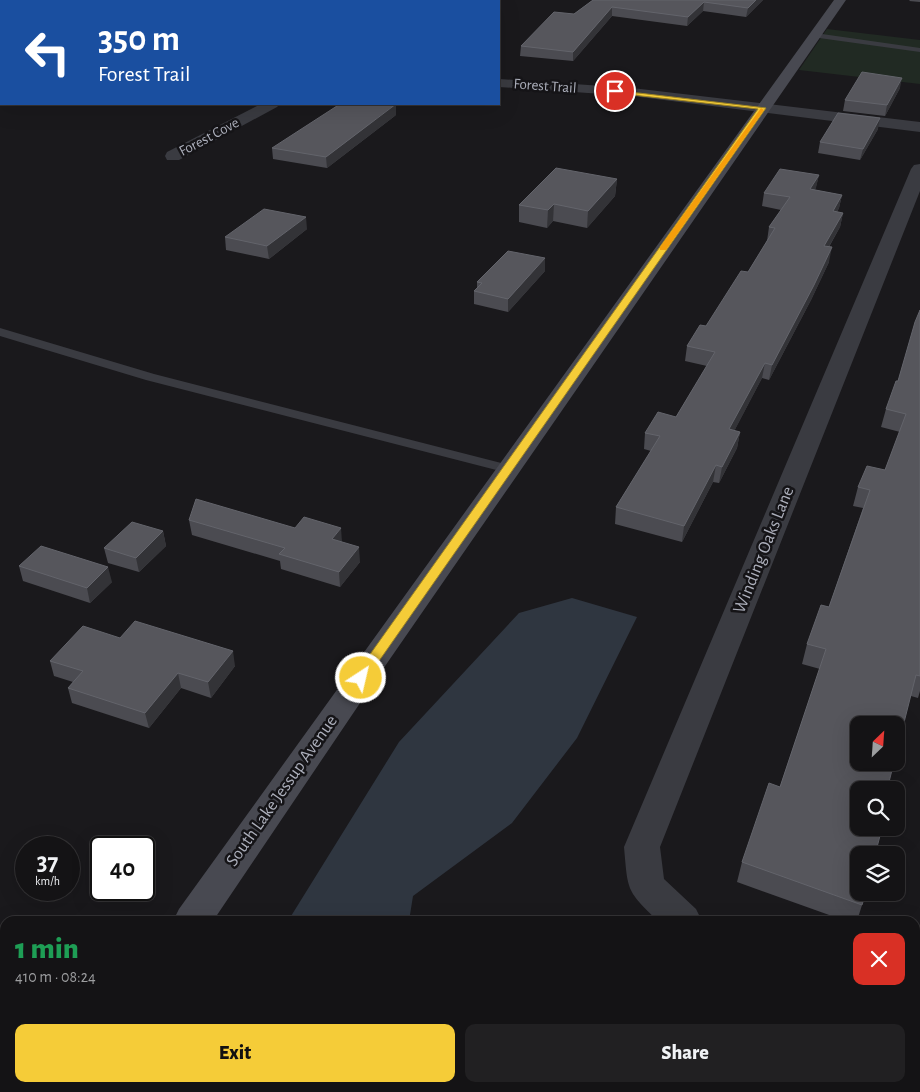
<!DOCTYPE html>
<html lang="en">
<head>
<meta charset="utf-8">
<style>
	body { margin:0; font-family:"Alegreya Sans",sans-serif; background:#212022; color:#f1f3f6; height:100vh; display:flex; flex-direction:column; font-size:19px; white-space:nowrap }
	* { box-sizing:border-box; margin:0 }
	p { font-size:16px; color:#9d9ea0 }
	.icon { flex:none; width:28px; height:28px; fill:none; stroke:currentColor; stroke-width:2; stroke-linecap:round; stroke-linejoin:round }
	.map { position:relative; flex:1; overflow:hidden }
	.drawer { position:absolute; left:0px; top:916px; width:920px; height:176px; display:flex; flex-direction:column; background:#141315; border-radius:15px 15px 0 0; box-shadow:0 5px 20px #0002,0 0 0 1px #333234 }
	.drawer>* { flex:none }
	.top-card { position:absolute; left:0px; top:0px; width:500px; height:105px; box-shadow:0 5px 20px #0002,0 0 0 1px #333234; background:#1a4fa0; color:#fff; overflow:hidden }
	.needle { width:32px; rotate:25deg }
	.fabs { position:absolute; left:850px; top:716px; display:grid; gap:10px }
	.fabs a { display:grid; place-items:center; width:55px; height:55px; border-radius:10px; background:#141315; box-shadow:0 5px 20px #0002,0 0 0 1px #333234; font-size:25px }
	.speed { position:absolute; left:15px; top:836px; display:flex; gap:10px; font-size:25px; font-weight:700; text-align:center }
	.speed>* { display:grid; place-content:center; width:65px; height:65px; border-radius:50%; background:#141315; box-shadow:0 5px 20px #0002,0 0 0 1px #333234; line-height:1 }
	.speed small { font-size:12px; font-weight:400 }
	.speed .limit { border:2px solid #111; border-radius:8px; background:#fff; color:#111 }
	.pin { position:absolute; display:grid; place-items:center; width:42px; height:42px; color:#fff; margin:-21px; border:2px solid #fff; border-radius:50%; box-shadow:0 1px 5px #0007 }
	.me { position:absolute; width:55px; margin:-28px; rotate:35deg; stroke-linejoin:round; filter:drop-shadow(0 0 4px #0008) }
	.turn { display:flex; align-items:center; gap:18px; height:105px; padding:0 15px; font-size:22px }
	.turn .icon { width:65px; height:65px; stroke-width:2.5 }
	.turn b { display:block; font-size:35px; line-height:42px }
	.round { display:grid; place-items:center; flex:none; width:52px; height:52px; border-radius:10px; background:#212022 }
	.overview { display:flex; align-items:center; justify-content:space-between; height:85px; padding:0 15px }
	h1 { font-size:30px; font-weight:800; line-height:38px; color:#1e9e55 }
	.action { display:flex; gap:10px; margin-top:auto; padding:10px 15px }
	.action a { flex:1; height:58px; border-radius:10px; background:#f5cc38; color:#111; font-size:20px; font-weight:800; line-height:58px; text-align:center }
	.action a+a { background:#212022; color:#f1f3f6 }
	.map>svg:first-child { display:block }
	.green { fill:#212a23 }
	.water { fill:#2f3640 }
	.lines { fill:none; stroke-linecap:round; stroke-linejoin:round }
	.lane { fill:#3a3b41; fill-rule:evenodd }
	.street { fill:#3a3b41; fill-rule:evenodd }
	.secondary { fill:#484951; fill-rule:evenodd }
	.wall { fill:#4b4b51 }
	.shaded-wall { fill:#333337 }
	.building { fill:#56565c; stroke:#63646b }
	.route { fill:#f5cc38; stroke:#9f8524 }
	.slow { fill:#f59e0b }
	.labels { text-anchor:middle; dominant-baseline:central; stroke-width:5; stroke-linejoin:round; paint-order:stroke }
	.far-street-label { font-size:15px; fill:#acafbb; stroke:#151417 }
	.street-label { font-size:18px; fill:#acafbb; stroke:#151417 }
</style>
</head>
<body>
<div class="map">
<svg width="920" height="1092" viewBox="0 0 920 1092">
	<rect width="100%" height="100%" fill="#1a191c"/>
	<!-- green -->
	<polygon class="green" points="827,29 920,40 920,84 799,70"/>
	<!-- water -->
	<polygon class="water" points="572,598 637,617 577,738 512,823 413,896 409,921 288,921 399,742 519,613"/>
	<g class="lines">
		<!-- lane -->
		<g class="lane">
			<polygon points="815,33 920,48 920,52 812,37 811,35"/>
			<polygon points="0,328 154,374 513,466 515,469 508,473 146,380 0,336"/>
		</g>
		<!-- street -->
		<g class="street">
			<rect x="0" y="18" width="1" height="8"/>
			<polygon points="499,79 632,88 920,122 920,132 632,96 499,87"/>
			<polygon points="261,104 280,104 277,107 179,160 167,160 165,156 167,152"/>
			<path d="M920,164v27l-260,656 4,32 32,30 6,12h-44c-32,-31 -30,-30 -34,-74l287,-678 3,-4z"/>
			<polygon points="915,1024 920,1026 920,1065 915,1064"/>
		</g>
		<!-- secondary -->
		<g class="secondary">
			<polygon points="834,0 846,0 383,669 213,921 173,921 179,909"/>
			<polygon points="54,1088 97,1088 96,1092 52,1092"/>
		</g>
	</g>
	<!-- wall -->
	<g class="wall">
		<polygon points="593,0 763,0 746,17 703,11 687,26 612,16 573,61 520,56 521,46 574,14"/>
		<polygon points="910,0 920,0 920,2 909,1"/>
		<polygon points="900,88 885,116 843,111 845,100"/>
		<polygon points="396,115 327,168 273,159 272,148"/>
		<polygon points="878,129 860,160 818,153 820,142"/>
		<polygon points="819,175 815,190 842,195 839,208 837,212 843,213 840,227 829,247 829,262 811,300 769,380 762,378 734,431 740,432 737,448 719,483 713,482 682,542 615,524 616,507 651,451 644,449 645,433 676,417 707,366 685,361 687,346 706,326 748,272 767,241 769,227 781,210 762,206 764,193"/>
		<polygon points="617,179 615,196 587,228 553,221 547,228 519,222 519,205"/>
		<polygon points="307,229 269,259 226,250 225,237"/>
		<polygon points="545,271 508,312 474,304 474,291 477,288 477,282"/>
		<polygon points="920,310 920,691 918,698 911,696 859,790 862,905 857,921 846,921 737,882 742,862 780,787 820,669 802,664 807,644 829,607 863,508 853,506 858,487 885,470 900,432 881,427 886,409 898,381"/>
		<polygon points="189,520 342,542 360,562 340,587 281,569 280,561 192,535"/>
		<polygon points="163,531 166,546 139,572 108,563 104,548"/>
		<polygon points="19,566 112,582 90,603 23,581"/>
		<polygon points="120,638 235,666 211,698 181,688 149,728 72,703 68,688 73,682 54,676 50,661"/>
	</g>
	<!-- shaded-wall -->
	<g class="shaded-wall">
		<polygon points="756,0 763,0 746,17 748,8"/>
		<polygon points="704,2 703,11 687,26 688,17"/>
		<polygon points="612,7 612,16 573,61 573,52"/>
		<polygon points="902,78 900,88 885,116 887,105"/>
		<polygon points="396,104 396,115 327,168 326,157"/>
		<polygon points="880,118 878,129 860,160 863,149"/>
		<polygon points="819,175 816,188 808,203 810,189"/>
		<polygon points="617,179 615,196 587,228 588,211"/>
		<polygon points="842,195 839,208 830,225 833,211"/>
		<polygon points="554,204 553,221 547,228 548,210"/>
		<polygon points="843,213 840,227 821,260 824,246"/>
		<polygon points="306,217 307,229 269,259 267,246"/>
		<polygon points="832,247 829,262 811,300 769,380 772,365"/>
		<polygon points="545,258 545,271 508,312 508,299"/>
		<polygon points="765,363 762,378 727,445 729,429"/>
		<polygon points="740,432 737,448 719,483 722,467"/>
		<polygon points="716,465 713,482 682,542 684,526"/>
		<polygon points="341,528 342,542 332,539"/>
		<polygon points="163,531 166,546 139,572 136,558"/>
		<polygon points="359,547 360,562 340,587 339,572"/>
		<polygon points="108,567 112,582 90,603 87,588"/>
		<polygon points="233,651 235,666 211,698 208,682"/>
		<polygon points="178,673 181,688 149,728 145,713"/>
		<polygon points="628,1088 633,1088 631,1092 627,1092"/>
	</g>
	<!-- building -->
	<g class="building">
		<polygon points="289,0 376,0 381,1 286,1"/>
		<polygon points="593,0 756,0 748,8 704,2 688,17 612,7 573,52 521,46 554,12 574,14"/>
		<polygon points="862,72 902,78 887,105 845,100"/>
		<polygon points="340,104 396,104 326,157 272,148"/>
		<polygon points="838,113 880,118 863,149 820,142"/>
		<polygon points="556,168 617,179 588,211 554,204 548,210 519,205"/>
		<polygon points="780,169 819,175 810,189 842,195 833,211 843,213 824,246 832,247 814,285 772,365 765,363 729,429 740,432 722,467 716,465 684,526 616,507 660,436 645,433 658,412 676,417 715,352 687,346 700,325 706,326 741,271 748,272 775,228 769,227 790,197 764,193"/>
		<polygon points="264,209 306,217 267,246 225,237"/>
		<polygon points="508,251 545,258 508,299 474,291 482,283 477,282"/>
		<polygon points="920,310 920,676 916,675 896,754 896,725 859,725 859,762 894,762 887,790 859,790 859,828 882,828 875,855 859,855 859,892 866,892 862,905 742,862 769,783 780,787 826,649 807,644 821,605 829,607 870,490 858,487 867,466 885,470 906,414 886,409 896,381 898,381 915,322"/>
		<polygon points="196,499 295,528 304,517 341,528 332,539 359,547 339,572 279,554 285,548 189,520"/>
		<polygon points="132,522 163,531 136,558 104,548"/>
		<polygon points="41,546 108,567 87,588 19,566"/>
		<polygon points="135,621 233,651 208,682 178,673 145,713 68,688 83,671 50,661 83,626 120,638"/>
		<polygon points="503,1088 628,1088 627,1092 508,1092 502,1089"/>
	</g>
	<!-- route -->
	<polygon class="route" points="613,90 766,108 365,681 356,681 354,678 356,674 758,109 615,93"/>
	<!-- slow -->
	<polygon class="slow" points="761,108 764,110 666,250 660,250 660,247"/>
	<g class="labels">
		<!-- far-street labels -->
		<g class="far-street-label">
			<text transform="translate(545 86) rotate(4)">Forest Trail</text>
			<text transform="translate(209 137) rotate(-28)">Forest Cove</text>
		</g>
		<!-- street labels -->
		<g class="street-label">
			<text transform="translate(764 550) rotate(-68)">Winding Oaks Lane</text>
			<text transform="translate(282 791) rotate(-55)">South Lake Jessup Avenue</text>
		</g>
	</g>
</svg>
<div class="fabs">
<a><svg class="needle" viewBox="-14 -14 28 28"><path d="M0-13l5 13h-10z" fill="#e53935"/><path d="M0 13l5-13h-10z" fill="#9d9ea0"/></svg></a>
<a><svg class="icon" aria-label="search" viewBox="0 0 24 24"><circle cx="10" cy="10" r="6"/><path d="M15 15l6 6"/></svg></a>
<a><svg class="icon" aria-label="layers" viewBox="0 0 24 24"><path d="M12 4l9 5-9 5-9-5zM3 14l9 5 9-5"/></svg></a>
</div>
<div class="speed"><div>37<small>km/h</small></div><div class="limit">40</div></div>
<div class="pin" style="left:615px;top:91px;background:#d93025"><svg class="icon" aria-label="arrive" viewBox="0 0 24 24"><path d="M6 21V4h12l-3 4 3 4H6"/></svg></div>
<svg class="me" style="left:361px;top:678px" viewBox="-20 -20 40 40"><circle r="17" fill="#f5cc38" stroke="#fff" stroke-width="3"/><path d="M0-11L8 9 0 5-8 9z" fill="#fff"/></svg>
<div class="top-card">
<div class="turn"><svg class="icon" aria-label="left" viewBox="0 0 24 24"><path d="M17 20v-9H6M10 6l-5 5 5 5"/></svg><div><b>350 m</b>Forest Trail</div></div>
</div>
<section class="drawer">
<div class="overview"><div><h1>1 min</h1><p>410 m · 08:24</p></div><a class="round" style="background:#d93025;color:#fff"><svg class="icon" aria-label="close" viewBox="0 0 24 24"><path d="M6 6l12 12M18 6L6 18"/></svg></a></div>
<div class="action"><a>Exit</a><a>Share</a></div>
</section>
</div>
</body>
</html>
